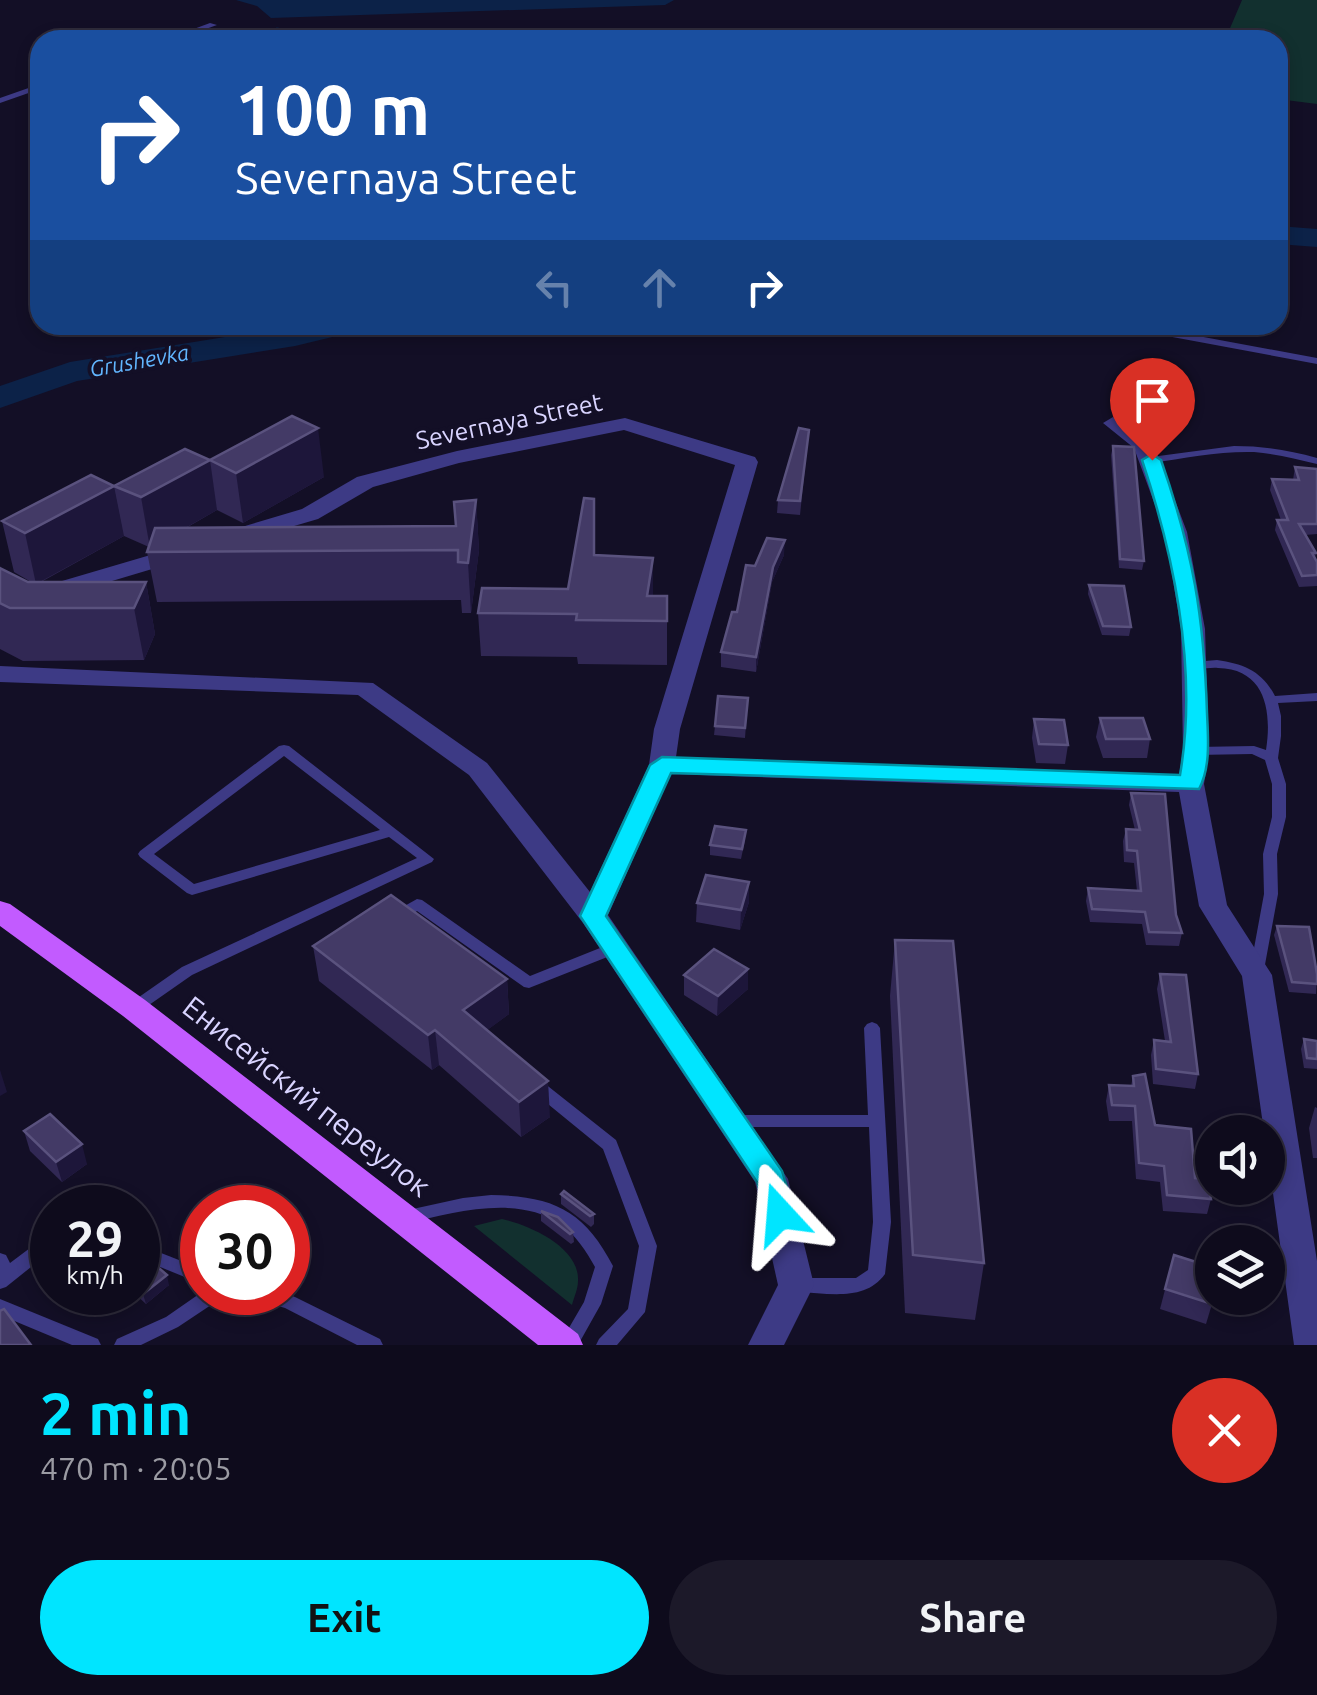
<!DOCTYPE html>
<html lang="en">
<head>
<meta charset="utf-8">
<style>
	body { margin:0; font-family:Ubuntu,sans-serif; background:#1c1929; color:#f1f3f6; height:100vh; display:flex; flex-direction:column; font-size:38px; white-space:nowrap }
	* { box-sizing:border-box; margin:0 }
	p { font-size:32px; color:#9b9ba3 }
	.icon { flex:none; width:55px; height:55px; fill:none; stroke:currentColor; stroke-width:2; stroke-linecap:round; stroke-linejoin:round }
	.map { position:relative; height:1345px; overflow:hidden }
	.details { display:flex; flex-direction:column; background:#0e0b1c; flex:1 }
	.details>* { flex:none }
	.guide { position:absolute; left:30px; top:30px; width:1258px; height:305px; border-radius:30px; box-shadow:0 5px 15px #0003,0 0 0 2px #2e2b3b; background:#1a4fa0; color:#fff; overflow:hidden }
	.controls { position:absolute; left:1195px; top:1115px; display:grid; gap:20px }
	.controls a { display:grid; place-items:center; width:90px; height:90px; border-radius:50%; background:#0e0b1c; box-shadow:0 5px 15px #0003,0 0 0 2px #2e2b3b; font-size:50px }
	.speed { position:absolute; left:30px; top:1185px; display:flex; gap:20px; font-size:50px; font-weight:700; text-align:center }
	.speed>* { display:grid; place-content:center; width:130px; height:130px; border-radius:50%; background:#0e0b1c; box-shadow:0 5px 15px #0003,0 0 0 2px #2e2b3b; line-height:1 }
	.speed small { font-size:25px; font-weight:400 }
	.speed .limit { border:15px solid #d22; background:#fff; color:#111 }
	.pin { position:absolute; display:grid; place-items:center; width:85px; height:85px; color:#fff; margin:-102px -42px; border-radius:50% 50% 50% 0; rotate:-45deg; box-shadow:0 0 10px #0007 }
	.pin .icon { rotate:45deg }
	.me { position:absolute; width:110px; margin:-55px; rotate:341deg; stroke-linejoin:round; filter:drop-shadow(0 0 8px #0008) }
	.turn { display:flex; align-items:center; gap:35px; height:210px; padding:0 40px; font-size:45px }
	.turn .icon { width:130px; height:130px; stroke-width:2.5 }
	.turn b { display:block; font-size:70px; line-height:85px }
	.lanes { display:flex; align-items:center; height:95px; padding:0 40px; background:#0003; justify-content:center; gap:50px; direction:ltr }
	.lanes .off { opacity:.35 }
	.round { display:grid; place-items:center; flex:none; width:105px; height:105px; border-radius:52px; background:#1c1929 }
	.summary { display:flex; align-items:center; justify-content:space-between; height:170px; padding:0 40px }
	h1 { font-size:60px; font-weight:700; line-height:75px; color:#00e5ff }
	.button { display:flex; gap:20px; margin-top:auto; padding:20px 40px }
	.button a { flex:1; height:115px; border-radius:60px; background:#00e5ff; color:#111; font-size:40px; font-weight:700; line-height:115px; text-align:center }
	.button a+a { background:#1c1929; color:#f1f3f6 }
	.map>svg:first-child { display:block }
	.green { fill:#12302f }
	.water { fill:#0c2248 }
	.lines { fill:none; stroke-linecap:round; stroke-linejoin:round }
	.stream { stroke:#0c2248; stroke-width:5 }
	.river { fill:#0c2248; fill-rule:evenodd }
	.lane { fill:#3d3a85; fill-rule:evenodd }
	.street { fill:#3d3a85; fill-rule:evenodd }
	.primary { fill:#c25bff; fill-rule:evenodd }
	.wall { fill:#312854 }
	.shaded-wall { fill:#1d163a }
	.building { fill:#433a66; stroke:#5a527e; stroke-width:2.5 }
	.route { fill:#00e5ff; stroke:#0095a6; stroke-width:2.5 }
	.labels { text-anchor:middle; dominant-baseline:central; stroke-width:8; stroke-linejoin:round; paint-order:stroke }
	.far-water-label { font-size:22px; font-style:italic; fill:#62b6ff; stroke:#130f26 }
	.street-label { font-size:25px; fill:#d9d4ff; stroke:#130f26 }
	.near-street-label { font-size:30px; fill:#d9d4ff; stroke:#130f26 }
</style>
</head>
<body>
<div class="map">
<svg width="1317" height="1345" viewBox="0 0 1317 1345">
	<rect width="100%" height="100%" fill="#130f26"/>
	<!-- green -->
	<g class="green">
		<polygon points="1242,0 1317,0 1317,104 1278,99 1278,40 1225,40"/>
		<path d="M502,1219c27,6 78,28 76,62 0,8 -4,16 -6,24l-98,-79z"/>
	</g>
	<!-- water -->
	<polygon class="water" points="236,0 674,0 665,5 271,18 257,6"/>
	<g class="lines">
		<!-- stream -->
		<polyline class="stream" points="277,30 319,40"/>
		<!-- river -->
		<g class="river">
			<polygon points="1278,226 1317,229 1317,247 1278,244"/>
			<polygon points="300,325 357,325 353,332 295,346 77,381 0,408 0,386 70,362"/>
		</g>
		<!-- lane -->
		<g class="lane">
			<polygon points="210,23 217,25 175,40 164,40"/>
			<polygon points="40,84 40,89 0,103 0,98"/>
			<polygon points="1119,325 1139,325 1317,358 1317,364 1124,328"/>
			<path d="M1234,446c29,0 55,4 83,12v6c-21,-5 -41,-10 -63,-12 -34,-1 -69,6 -103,11l-5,-3 5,-3z"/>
			<path d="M1217,660c27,4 45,11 58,36l42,-3v8l-39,2 3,13v20l-3,22 8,26v33l-9,37 1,40 -14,76 -2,4 -5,1 -5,-1 -2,-4 14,-76 -1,-40 9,-37v-33l-7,-24 -13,-6 -56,1 -7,-4 7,-4 58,-1 12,4c6,-38 0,-81 -48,-82 -12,-1 -20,4 -30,-2l6,-4z"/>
			<path d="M284,745l5,1 145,113 -2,3 -240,113 -53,37 -5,2 -5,-2 -3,-4 3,-4 53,-37 235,-109 -28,-21 -197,58 -5,-2 -47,-36 -2,-3 2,-3 139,-105zM284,756l96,74 -186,54 -40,-30z"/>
			<polygon points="417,899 422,900 530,976 610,944 620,944 622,948 620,952 529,988 524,987 417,911 402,921 392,921 390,917 392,913"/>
			<path d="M872,1022l5,2 3,4 11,194 -6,52c-20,28 -57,19 -87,18l-6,-2 -3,-5 3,-5 6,-2h58l12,-8 5,-48 -4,-95h-135l-6,-2 -2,-4 2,-4 6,-2h134l-4,-87 3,-4z"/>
			<polygon points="538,1081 544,1083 616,1140 657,1246 645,1312 617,1345 596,1345 599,1339 628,1309 639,1246 603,1149 532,1091 530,1087 532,1083"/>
			<path d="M491,1195c62,1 93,15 122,71l-12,38 -23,41h-19l25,-43 11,-35c-9,-16 -19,-32 -35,-43 -44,-30 -107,-11 -155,0l-6,-2 -3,-5 3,-5 64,-14z"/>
			<polygon points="52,1242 52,1256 41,1259 6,1287 0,1289 0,1253 6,1255 10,1263 30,1248"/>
			<polygon points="138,1244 202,1269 202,1284 138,1258"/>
			<polygon points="202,1292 226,1292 223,1297 178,1327 141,1345 114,1345 117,1339 166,1317"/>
			<polygon points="245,1292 282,1292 295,1297 380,1339 383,1345 357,1345 285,1308 248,1297"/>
			<polygon points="0,1299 98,1339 101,1345 72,1345 0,1315"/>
		</g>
		<!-- street -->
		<g class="street">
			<polygon points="1113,417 1154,445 1187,532 1205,629 1209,751 1204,784 1227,905 1272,975 1317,1261 1317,1345 1294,1345 1268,1157 1268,1132 1264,1132 1242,976 1199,906 1179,792 671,774 608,915 788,1179 814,1285 784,1345 748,1345 778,1285 755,1182 583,923 469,775 358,695 0,682 0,666 373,683 487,763 590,892 649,765 654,729 735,465 624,430 459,463 373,487 318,519 233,544 222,537 225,532 302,509 357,477 457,451 625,418 755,457 758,462 680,729 676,757 1179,775 1183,751 1181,629 1165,532 1134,448 1103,423"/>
			<polygon points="181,546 193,553 189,558 35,604 27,606 0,596 0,581 28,591"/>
		</g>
		<!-- primary -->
		<polygon class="primary" points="0,901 10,904 145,1000 578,1334 583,1345 538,1345 123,1016 0,926"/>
	</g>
	<!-- wall -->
	<g class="wall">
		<polygon points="809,430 800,515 777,513 778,500"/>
		<polygon points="1113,446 1144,561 1142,570 1119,568 1111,455"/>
		<polygon points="210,460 324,477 243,523 217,510 186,528 456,526 476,500 479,550 471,613 462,613 461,600 157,602 147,552 149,547 124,536 41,582 146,582 155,634 144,660 23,661 0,649 0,568 28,582 31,582 14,572 2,521 114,486"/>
		<polygon points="1295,467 1317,469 1317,534 1305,535 1316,553 1315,558 1317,562 1317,586 1299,587 1275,530 1277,520 1281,520 1270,490 1272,479 1293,480"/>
		<polygon points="595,555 653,558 653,596 667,596 667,665 578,664 577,657 481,656 478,613 568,589"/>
		<polygon points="784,555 772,582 756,672 721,667 721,652 755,566"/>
		<polygon points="1089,585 1131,627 1129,636 1102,635 1088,594"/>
		<polygon points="748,698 745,738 714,735 715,726"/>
		<polygon points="1100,718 1150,739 1147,758 1103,758 1096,737"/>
		<polygon points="1034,719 1068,745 1065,764 1036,763 1032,738"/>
		<polygon points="1131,793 1176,915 1182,933 1179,946 1146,945 1142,924 1090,922 1086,901 1088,888 1137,891 1134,863 1124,862 1123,841 1126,829 1135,830 1129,805"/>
		<polygon points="745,840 741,859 710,855 710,845"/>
		<polygon points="749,882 749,902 740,930 696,922 697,903"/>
		<polygon points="1277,926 1317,974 1316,994 1289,992 1274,935"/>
		<polygon points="895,940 984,1263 975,1320 905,1313 890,996"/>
		<polygon points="313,946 507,979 509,1014 487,1030 550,1117 521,1137 439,1065 432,1070 319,981"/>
		<polygon points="748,969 748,989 717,1016 684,995 684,975"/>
		<polygon points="1160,974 1198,1074 1195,1089 1153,1084 1151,1055 1154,1040 1165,1041 1157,989"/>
		<polygon points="1304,1039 1317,1041 1317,1069 1304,1068 1301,1049"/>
		<polygon points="1133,1076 1155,1125 1211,1199 1207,1214 1163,1211 1160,1182 1136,1179 1132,1121 1109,1121 1106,1101 1109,1085 1131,1086"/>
		<polygon points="1315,1107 1317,1108 1317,1158 1313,1158 1309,1128"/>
		<polygon points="24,1131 87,1164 62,1182 30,1151"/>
		<polygon points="561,1194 594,1214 594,1224 591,1227 561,1204"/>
		<polygon points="541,1211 573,1232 574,1242 571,1244 541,1221"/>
		<polygon points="1174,1255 1212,1304 1206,1324 1160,1309"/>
		<polygon points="138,1264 169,1285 146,1304 133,1292 138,1292"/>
	</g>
	<!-- shaded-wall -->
	<g class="shaded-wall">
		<polygon points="318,428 324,477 243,523 236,473"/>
		<polygon points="210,460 217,510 150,548 141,497"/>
		<polygon points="114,486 124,536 36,584 25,533"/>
		<polygon points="476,500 479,550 471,613 468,563"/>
		<polygon points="785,540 784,555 772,582 756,672 756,657 773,567"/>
		<polygon points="653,558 653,601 647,596"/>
		<polygon points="146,582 155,634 144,660 134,608"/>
		<polygon points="749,882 749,902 740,930 741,910"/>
		<polygon points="748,969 748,989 717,1016 718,996"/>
		<polygon points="507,979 509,1014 466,1046 463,1010"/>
		<polygon points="435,1030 439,1065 432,1070 428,1035"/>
		<polygon points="0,1070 7,1092 0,1096"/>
		<polygon points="548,1081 550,1117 521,1137 519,1102"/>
		<polygon points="82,1144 87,1164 62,1182 56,1162"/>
		<polygon points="167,1275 169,1285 146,1304 143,1294"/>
	</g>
	<!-- building -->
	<g class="building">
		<polygon points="292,416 318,428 236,473 210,460"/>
		<polygon points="799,428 809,430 800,501 778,500"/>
		<polygon points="1113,446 1134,447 1144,561 1120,559"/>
		<polygon points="185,449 210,460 141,497 114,486"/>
		<polygon points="1295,467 1317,469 1317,524 1299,524 1316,553 1312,553 1317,562 1317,575 1302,576 1277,520 1288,520 1272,479 1299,480"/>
		<polygon points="91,475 114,486 25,533 2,521"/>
		<polygon points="584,498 594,499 594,555 653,558 647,596 667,596 667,621 576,620 577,614 478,613 482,588 568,589"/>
		<polygon points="476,500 468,563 458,562 458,550 147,552 155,528 456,526 454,502"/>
		<polygon points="767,538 785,540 773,567 756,657 721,652 732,612 737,612 746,565 755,566"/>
		<polygon points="0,568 28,582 146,582 134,608 10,608 0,603"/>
		<polygon points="1089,585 1124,586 1131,627 1103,626"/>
		<polygon points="718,696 748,698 745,728 715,726"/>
		<polygon points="1100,718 1143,718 1150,739 1106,739"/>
		<polygon points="1034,719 1064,720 1068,745 1039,744"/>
		<polygon points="1131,793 1165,794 1176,915 1182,933 1149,932 1145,912 1092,909 1088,888 1141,891 1137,851 1127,850 1126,829 1140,830"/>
		<polygon points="715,826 746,830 742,849 710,845"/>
		<polygon points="706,875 749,882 741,910 697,903"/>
		<polygon points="391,895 507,979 463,1010 548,1081 519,1102 435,1030 428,1035 313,946"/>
		<polygon points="1277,926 1309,927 1317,974 1317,984 1292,982"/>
		<polygon points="895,940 953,941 984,1263 913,1255"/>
		<polygon points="714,949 748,969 718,996 684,975"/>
		<polygon points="1160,974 1186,975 1198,1074 1156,1069 1154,1040 1171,1042"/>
		<polygon points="1304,1039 1317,1041 1317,1059 1307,1058"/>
		<polygon points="1145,1074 1155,1125 1191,1129 1195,1178 1208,1179 1211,1199 1167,1195 1164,1166 1139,1163 1135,1106 1112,1105 1109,1085 1134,1086 1133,1076"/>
		<polygon points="50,1114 82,1144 56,1162 24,1131"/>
		<polygon points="564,1191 594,1214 590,1216 561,1194"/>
		<polygon points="541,1211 558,1217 573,1232 570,1234"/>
		<polygon points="1174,1255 1212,1267 1214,1298 1212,1304 1165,1289"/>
		<polygon points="146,1257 167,1275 143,1294 138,1289 138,1264"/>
		<polygon points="4,1309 31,1345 0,1345 0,1311"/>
	</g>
	<!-- route -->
	<path class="route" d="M1152,454l9,6c32,92 43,156 46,253 1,24 4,54 -8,76l-528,-16 -65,143 176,255 13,43 -5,9 -10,4 -11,-4 -12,-41 -177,-266 70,-151 12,-8 518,18c18,-104 -5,-216 -38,-315z"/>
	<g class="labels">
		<!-- far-water labels -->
		<g class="far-water-label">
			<text transform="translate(139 360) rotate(-10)">Grushevka</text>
		</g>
		<!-- street labels -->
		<g class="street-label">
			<text transform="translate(509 421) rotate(-12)">Severnaya Street</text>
		</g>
		<!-- near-street labels -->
		<g class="near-street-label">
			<text transform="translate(307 1096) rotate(38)">Енисейский переулок</text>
		</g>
	</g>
</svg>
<div class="controls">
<a><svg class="icon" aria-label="sound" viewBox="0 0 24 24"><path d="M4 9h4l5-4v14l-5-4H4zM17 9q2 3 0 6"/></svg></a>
<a><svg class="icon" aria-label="layers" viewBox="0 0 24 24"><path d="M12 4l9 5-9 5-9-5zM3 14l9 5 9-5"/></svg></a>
</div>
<div class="speed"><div>29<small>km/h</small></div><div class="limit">30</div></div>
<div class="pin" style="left:1152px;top:460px;background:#d93025"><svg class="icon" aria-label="arrive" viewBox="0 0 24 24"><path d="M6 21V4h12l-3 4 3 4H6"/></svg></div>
<svg class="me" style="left:780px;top:1214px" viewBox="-20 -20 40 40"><path d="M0-17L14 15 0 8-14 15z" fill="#00e5ff" stroke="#fff" stroke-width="4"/></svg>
<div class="guide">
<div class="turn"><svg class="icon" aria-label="right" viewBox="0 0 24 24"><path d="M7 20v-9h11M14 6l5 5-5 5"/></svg><div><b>100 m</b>Severnaya Street</div></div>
<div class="lanes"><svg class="icon off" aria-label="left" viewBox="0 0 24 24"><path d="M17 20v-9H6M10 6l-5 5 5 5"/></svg><svg class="icon off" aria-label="ahead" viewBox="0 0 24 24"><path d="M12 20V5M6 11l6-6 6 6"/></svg><svg class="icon" aria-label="right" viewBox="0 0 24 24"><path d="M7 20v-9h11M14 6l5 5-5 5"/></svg></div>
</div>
</div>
<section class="details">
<div class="summary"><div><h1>2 min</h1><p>470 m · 20:05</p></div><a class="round" style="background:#d93025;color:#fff"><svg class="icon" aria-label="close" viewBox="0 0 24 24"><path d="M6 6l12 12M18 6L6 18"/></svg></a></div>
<div class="button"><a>Exit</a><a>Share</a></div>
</section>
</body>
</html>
